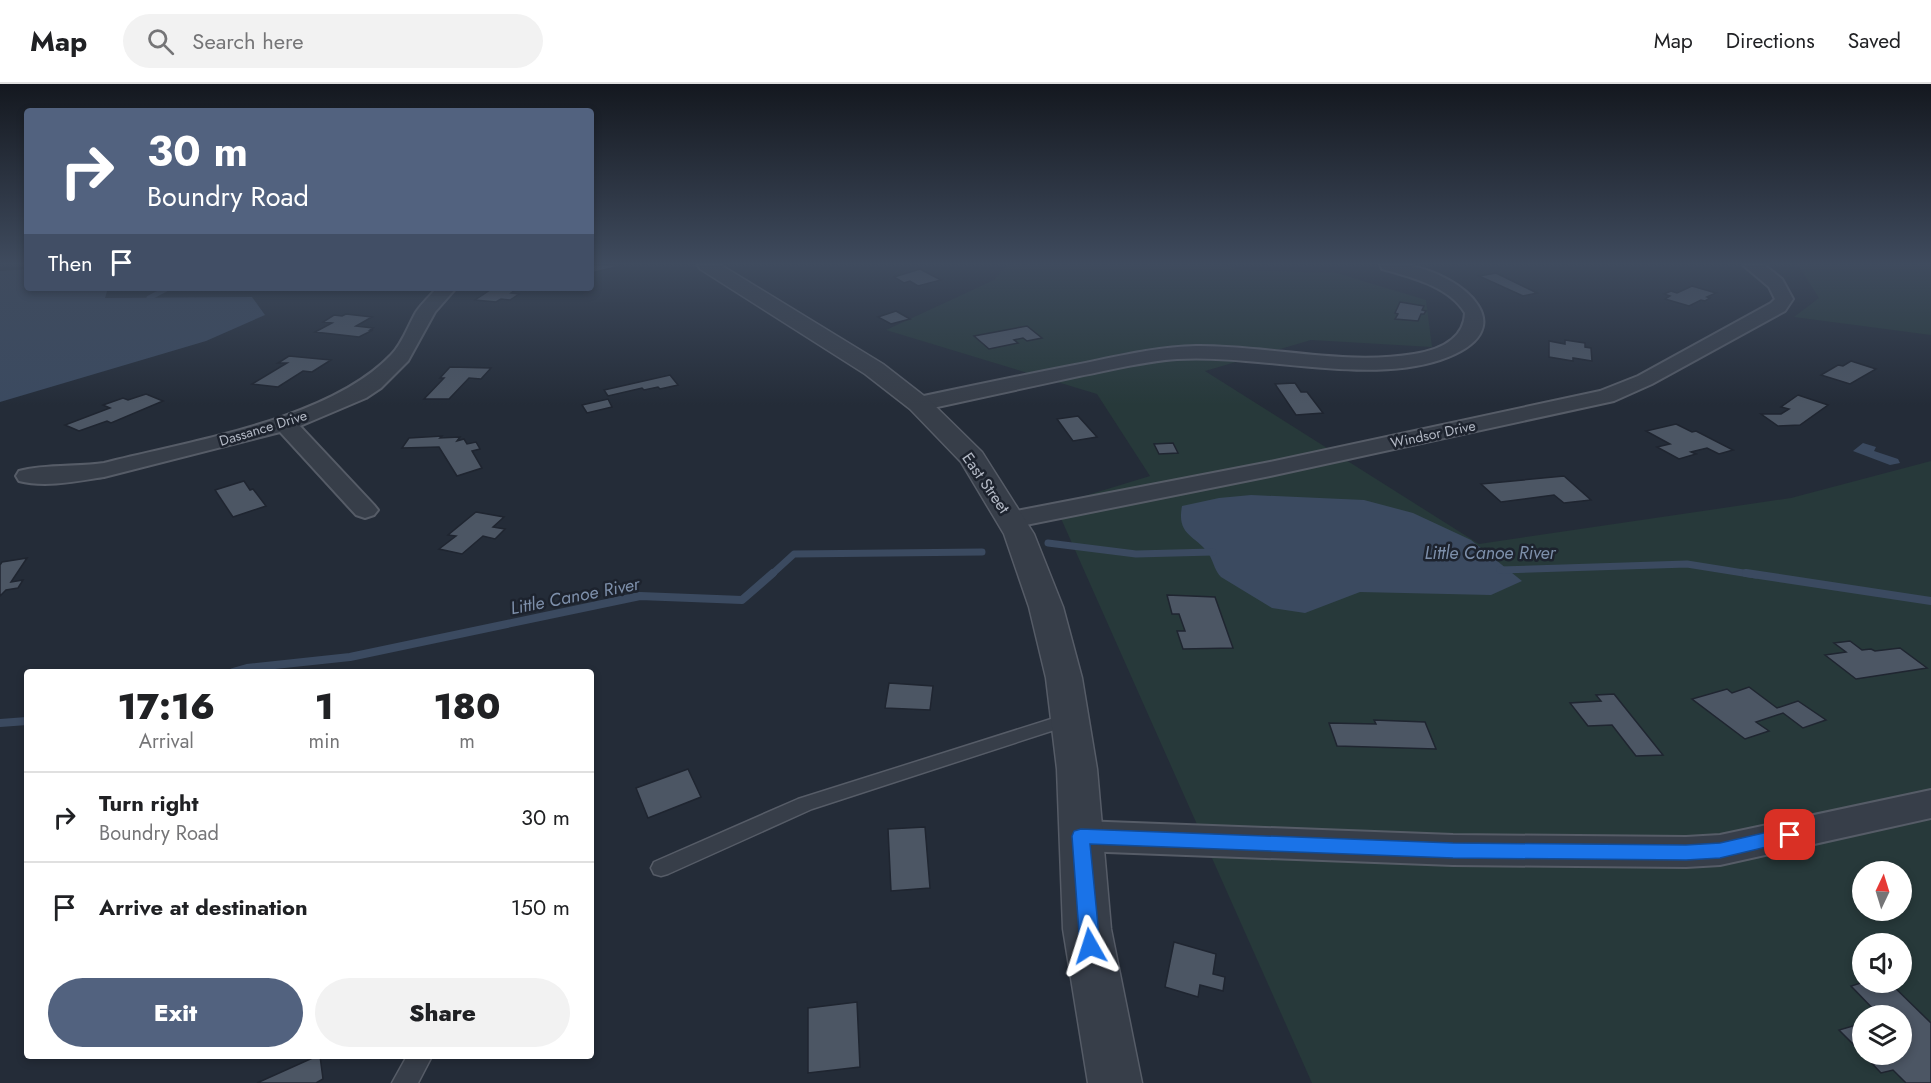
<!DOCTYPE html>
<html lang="en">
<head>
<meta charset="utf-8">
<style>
	body { margin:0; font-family:Jost,sans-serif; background:#f2f2f2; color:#202124; height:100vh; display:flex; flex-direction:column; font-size:22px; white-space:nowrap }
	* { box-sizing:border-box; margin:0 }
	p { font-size:20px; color:#757577 }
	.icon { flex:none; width:33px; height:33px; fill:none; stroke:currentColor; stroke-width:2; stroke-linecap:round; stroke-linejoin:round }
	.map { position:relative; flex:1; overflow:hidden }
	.panel { position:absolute; left:24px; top:585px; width:570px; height:390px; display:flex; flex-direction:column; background:#fff; border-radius:6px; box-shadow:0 3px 9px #0003 }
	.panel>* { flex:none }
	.top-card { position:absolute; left:24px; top:24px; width:570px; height:183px; border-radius:6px; box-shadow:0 3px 9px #0003; background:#52627f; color:#fff; overflow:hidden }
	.needle { width:39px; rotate:4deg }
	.controls { position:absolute; left:1852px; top:777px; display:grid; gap:12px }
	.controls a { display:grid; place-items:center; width:60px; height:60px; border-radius:50%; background:#fff; box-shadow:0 3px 9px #0003; font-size:30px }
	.pin { position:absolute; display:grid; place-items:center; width:51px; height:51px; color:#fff; margin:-26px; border-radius:12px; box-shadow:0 3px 9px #0006 }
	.me { position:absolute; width:66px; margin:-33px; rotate:354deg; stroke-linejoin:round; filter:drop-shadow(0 0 4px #0008) }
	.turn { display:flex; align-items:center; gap:21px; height:126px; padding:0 24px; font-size:27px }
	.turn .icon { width:78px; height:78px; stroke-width:2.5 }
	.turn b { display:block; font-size:42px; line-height:51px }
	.then { display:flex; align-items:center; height:57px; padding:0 24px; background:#0003; gap:12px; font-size:22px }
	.eta { display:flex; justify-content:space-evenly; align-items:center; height:102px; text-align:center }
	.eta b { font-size:36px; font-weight:800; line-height:42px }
	.action { display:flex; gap:12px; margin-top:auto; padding:12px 24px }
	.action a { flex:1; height:69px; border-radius:36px; background:#52627f; color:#fff; font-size:24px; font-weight:800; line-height:69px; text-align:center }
	.action a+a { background:#f2f2f2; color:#202124 }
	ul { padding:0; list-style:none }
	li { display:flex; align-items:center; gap:18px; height:90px; padding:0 24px; border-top:2px solid #e0e0e0 }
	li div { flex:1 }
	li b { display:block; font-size:22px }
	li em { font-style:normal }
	header { display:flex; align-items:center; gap:36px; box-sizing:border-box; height:84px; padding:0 30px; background:#fff; border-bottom:2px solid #e0e0e0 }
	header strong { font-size:28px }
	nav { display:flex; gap:33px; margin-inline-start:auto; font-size:21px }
	.search { width:420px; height:54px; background:#f2f2f2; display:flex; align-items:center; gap:15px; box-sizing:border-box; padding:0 21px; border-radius:33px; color:#757577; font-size:22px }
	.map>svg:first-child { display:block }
	.green { fill:#27393a; fill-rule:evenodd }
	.water { fill:#3b4a60 }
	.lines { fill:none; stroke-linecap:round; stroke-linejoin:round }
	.stream-far2 { stroke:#3b4a60; stroke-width:5 }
	.stream-far1 { stroke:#3b4a60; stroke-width:7 }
	.stream { stroke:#3b4a60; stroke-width:8 }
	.building { fill:#4c5664; stroke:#1f2530; stroke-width:1.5 }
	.service-casing { stroke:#565c67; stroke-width:3 }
	.minor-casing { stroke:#565c67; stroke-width:4 }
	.tertiary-casing { stroke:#565c67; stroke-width:3 }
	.service { fill:#373e49; fill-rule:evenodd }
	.minor { fill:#373e49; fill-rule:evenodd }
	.tertiary { fill:#373e49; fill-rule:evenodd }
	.route { fill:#1a73e8; stroke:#114b97; stroke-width:1.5 }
	.labels { text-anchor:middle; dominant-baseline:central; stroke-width:5; stroke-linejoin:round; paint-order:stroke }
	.far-street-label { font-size:14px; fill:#b3b9c5; stroke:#1d232e }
	.street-label { font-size:16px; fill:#b3b9c5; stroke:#1d232e }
	.water-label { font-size:18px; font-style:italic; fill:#7d8faa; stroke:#1d232e }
</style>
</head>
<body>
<header>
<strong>Map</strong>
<div class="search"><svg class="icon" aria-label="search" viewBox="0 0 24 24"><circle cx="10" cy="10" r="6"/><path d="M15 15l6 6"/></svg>Search here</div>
<nav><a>Map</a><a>Directions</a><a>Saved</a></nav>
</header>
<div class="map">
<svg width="1931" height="999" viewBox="0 0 1931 999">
	<rect width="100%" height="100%" fill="#242c38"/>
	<!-- green -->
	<g class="green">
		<path d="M1007,181h216l17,5 97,3 89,27 6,47 -121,-7 -106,31 274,173 312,-46 140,-37v622h-619l-257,-578 95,-29 -53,-82 -211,-64 108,-50zM1863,788h39v38h-39zM1863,860h39v38h-39zM1863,932h39v38h-39z"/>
		<polygon points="1794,181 1931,181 1931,251 1794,233 1819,214 1799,182"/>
	</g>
	<!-- water -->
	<g class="water">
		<polygon points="27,185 27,204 108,204 105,214 252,213 265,231 206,257 0,318 0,187"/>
		<polygon points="1863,359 1876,363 1874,367 1898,375 1900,379 1890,381 1853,367"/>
		<path d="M1251,411l113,5 49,13 58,27 51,41 -31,14 -131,-3 -55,21 -33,-5 -51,-31c-6,-6 -7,-13 -11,-21 -13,-21 -34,-19 -28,-50l37,-8z"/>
	</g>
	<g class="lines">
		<!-- stream-far2 -->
		<polyline class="stream-far2" points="149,214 168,204"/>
		<!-- stream-far1 -->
		<g class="stream-far1">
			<polyline points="1048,459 1136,470 1213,468"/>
			<polyline points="1500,486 1687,480 1756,491"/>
			<polyline points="771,491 794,470 982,468"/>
		</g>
		<!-- stream -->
		<g class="stream">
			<polyline points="1746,489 1931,517"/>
			<polyline points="233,588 247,584 350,573 640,512 742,516 773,489"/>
			<polyline points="0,639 27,637"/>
		</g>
	</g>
	<!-- building -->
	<g class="building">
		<polygon points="591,181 618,181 620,182 591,189"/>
		<polygon points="920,185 941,196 918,202 910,197 904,199 894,193"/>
		<polygon points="1496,189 1537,209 1523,212 1479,192"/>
		<polygon points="1692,202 1716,209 1707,213 1710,214 1705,217 1701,216 1689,222 1665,215 1670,212 1664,210 1671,207 1677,209"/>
		<polygon points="499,204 518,204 511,209 519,210 510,216 501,215 496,218 475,216 490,206"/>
		<polygon points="1400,218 1424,222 1422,226 1426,227 1424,230 1421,230 1418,237 1395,235 1398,230 1395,229"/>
		<polygon points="896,227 910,235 891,240 878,233"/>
		<polygon points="346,230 372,233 356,242 373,244 370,246 373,246 359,253 315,248 332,239 323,238 334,231 342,232"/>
		<polygon points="1027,242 1042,254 1027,257 1023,254 1014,256 1018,259 989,265 974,252"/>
		<polygon points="1565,256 1585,259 1585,263 1591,264 1592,277 1573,274 1573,277 1549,273 1549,257 1565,260"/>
		<polygon points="289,272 331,276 312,288 303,287 278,303 252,300 287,279 278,279"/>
		<polygon points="1851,277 1876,285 1850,300 1821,291 1838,281 1843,282"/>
		<polygon points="450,283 491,284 481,295 469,294 449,315 424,315 444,294 440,294"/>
		<polygon points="670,291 678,301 660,305 658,303 644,306 642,304 608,312 604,306"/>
		<polygon points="1295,299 1301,308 1307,308 1323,329 1296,331 1275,300"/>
		<polygon points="146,310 163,317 111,339 107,337 79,347 65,341 110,324 103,321 123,314 128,316"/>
		<polygon points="1798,311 1828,321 1800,341 1778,342 1761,330 1781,330 1789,325 1781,323"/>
		<polygon points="608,315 612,323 587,329 582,321"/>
		<polygon points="1078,332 1097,353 1073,357 1057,335"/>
		<polygon points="1676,340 1692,348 1696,347 1733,366 1719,370 1707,364 1691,368 1696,370 1679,375 1657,363 1670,360 1646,347"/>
		<polygon points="442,352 440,354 460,353 457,357 464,355 467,360 476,358 480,365 472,367 482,384 457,392 439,363 402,364 409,354"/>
		<polygon points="1173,359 1178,369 1159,370 1154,360"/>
		<polygon points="1564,392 1591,416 1564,419 1554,411 1501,418 1481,400"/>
		<polygon points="244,397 250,406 253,405 266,422 233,433 215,406"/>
		<polygon points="476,428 504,433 493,443 505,445 495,455 483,452 462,470 439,465 456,452 448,451"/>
		<polygon points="27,474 11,498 23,496 18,504 6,506 0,512 0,481 2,478"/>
		<polygon points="1167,511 1215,513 1233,564 1183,565 1177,547 1185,547 1179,530 1172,530"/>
		<polygon points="1850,557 1862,566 1871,565 1875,567 1900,564 1927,584 1856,595 1825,571 1846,568 1834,559"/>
		<polygon points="889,599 933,602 930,626 885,624"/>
		<polygon points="1749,603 1777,624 1798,617 1826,636 1803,644 1783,629 1756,638 1769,647 1745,655 1692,615 1727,605 1732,609"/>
		<polygon points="1614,610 1663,671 1636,672 1612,641 1588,642 1570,619 1601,617 1596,611"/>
		<polygon points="1374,636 1425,638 1436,665 1337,662 1329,639 1376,640"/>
		<polygon points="688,685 701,713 648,734 636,704"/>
		<polygon points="925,743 930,804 891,807 888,745"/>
		<polygon points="1174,858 1216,870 1213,890 1225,893 1223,907 1200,901 1198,913 1165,903"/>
		<polygon points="1864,898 1889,898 1931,939 1931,999 1906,999 1893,986 1881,989 1863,970 1902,970 1902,932 1880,932 1851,902"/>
		<polygon points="857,918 860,983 808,989 808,924"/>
		<polygon points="1863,939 1863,970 1839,946"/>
		<polygon points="317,972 320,972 323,995 316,999 257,999"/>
	</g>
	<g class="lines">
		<!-- service casing -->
		<g class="service-casing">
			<g id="service">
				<polygon points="1070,629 1076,631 1079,635 1076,639 812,725 668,790 661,792 654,790 651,784 654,778 798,715"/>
				<polygon points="407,972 432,972 418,999 392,999"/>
			</g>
		</g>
		<!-- minor casing -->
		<g class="minor-casing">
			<g id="minor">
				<path d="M1380,181c8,0 18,-1 27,0 57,10 121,65 33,95 -76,25 -181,-6 -263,-1 -33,2 -65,11 -98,17 -53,12 -107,23 -160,35l-8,-2 -3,-5 3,-5 8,-2c52,-11 104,-22 156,-32 40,-8 79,-18 121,-19 72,-1 146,20 218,8 24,-4 50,-14 51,-41 -16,-27 -55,-36 -83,-44z"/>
				<polygon points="1743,181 1763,181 1767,183 1782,195 1793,215 1785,227 1652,300 1614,317 1270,392 1011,444 1002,442 998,436 1002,430 1011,428 1270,378 1600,307 1638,292 1771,219 1775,215 1769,203"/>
				<path d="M437,204h19l-21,24 -27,49 -27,27 -15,10 -66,28 74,79 4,5 -4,5 -9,3 -9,-3 -76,-83 -176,45c-26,4 -59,11 -85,4l-3,-5 3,-5c27,-7 57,-4 85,-8 86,-22 225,-43 287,-108 11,-11 17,-29 25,-43 6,-9 14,-16 21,-24z"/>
				<polygon points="1931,706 1931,734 1720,781 1686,783 1453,781 1081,767 1068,763 1062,752 1068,741 1081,737 1453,751 1686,753 1720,751"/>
			</g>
		</g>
		<!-- tertiary casing -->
		<g class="tertiary-casing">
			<polygon id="tertiary" points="697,181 721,181 883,280 928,315 982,368 1034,450 1063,523 1082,594 1097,685 1111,845 1142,999 1088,999 1063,845 1057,685 1046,594 1029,523 1004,450 961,378 910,325 865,290 700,185"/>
		</g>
		<!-- service -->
		<use href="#service" class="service"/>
		<!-- minor -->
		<use href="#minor" class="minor"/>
		<!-- tertiary -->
		<use href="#tertiary" class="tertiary"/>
	</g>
	<!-- sky -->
	<linearGradient id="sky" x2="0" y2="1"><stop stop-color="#14181f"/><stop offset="0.56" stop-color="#3f4b5e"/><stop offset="1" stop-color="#3f4b5e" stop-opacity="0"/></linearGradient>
	<rect width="1931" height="321" fill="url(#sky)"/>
	<!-- route -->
	<polygon class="route" points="1790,743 1796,746 1799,751 1796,756 1720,774 1686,776 1453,774 1090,760 1100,862 1097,869 1090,871 1083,869 1080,862 1072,752 1074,747 1081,745 1453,759 1686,761 1720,759"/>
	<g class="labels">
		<!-- far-street labels -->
		<g class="far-street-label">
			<text transform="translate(263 344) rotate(-17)">Dassance Drive</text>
			<text transform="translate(1433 350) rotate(-12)">Windsor Drive</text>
		</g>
		<!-- street labels -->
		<g class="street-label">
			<text transform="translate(986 399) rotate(55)">East Street</text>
		</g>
		<!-- water labels -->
		<g class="water-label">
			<text x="1490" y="469">Little Canoe River</text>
			<text transform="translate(575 512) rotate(-11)">Little Canoe River</text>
		</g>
	</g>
</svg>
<div class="controls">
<a><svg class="needle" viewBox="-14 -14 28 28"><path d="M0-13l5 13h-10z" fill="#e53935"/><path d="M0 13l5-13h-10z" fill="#757577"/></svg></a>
<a><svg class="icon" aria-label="sound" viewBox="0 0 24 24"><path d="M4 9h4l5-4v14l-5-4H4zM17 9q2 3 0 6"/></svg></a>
<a><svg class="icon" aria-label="layers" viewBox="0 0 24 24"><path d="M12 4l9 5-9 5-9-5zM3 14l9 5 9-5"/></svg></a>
</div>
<div class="pin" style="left:1790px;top:751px;background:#d93025"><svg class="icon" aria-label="arrive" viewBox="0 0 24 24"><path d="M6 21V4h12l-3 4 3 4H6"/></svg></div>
<svg class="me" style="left:1090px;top:862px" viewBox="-20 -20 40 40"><path d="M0-17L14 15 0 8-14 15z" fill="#1a73e8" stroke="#fff" stroke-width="4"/></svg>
<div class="top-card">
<div class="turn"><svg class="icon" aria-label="right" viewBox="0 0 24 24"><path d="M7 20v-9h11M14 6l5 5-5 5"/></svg><div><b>30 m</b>Boundry Road</div></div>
<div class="then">Then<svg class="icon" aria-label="arrive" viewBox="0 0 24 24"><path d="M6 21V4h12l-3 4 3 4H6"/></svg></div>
</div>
<section class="panel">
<div class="eta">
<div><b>17:16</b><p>Arrival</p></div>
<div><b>1</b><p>min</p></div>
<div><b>180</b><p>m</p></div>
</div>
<ul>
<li><svg class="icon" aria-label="right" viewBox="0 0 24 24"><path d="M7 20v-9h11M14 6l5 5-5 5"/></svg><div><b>Turn right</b><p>Boundry Road</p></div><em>30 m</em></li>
<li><svg class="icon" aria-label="arrive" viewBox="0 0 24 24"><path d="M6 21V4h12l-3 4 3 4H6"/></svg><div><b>Arrive at destination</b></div><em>150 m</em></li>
</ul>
<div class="action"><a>Exit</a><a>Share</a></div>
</section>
</div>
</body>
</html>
